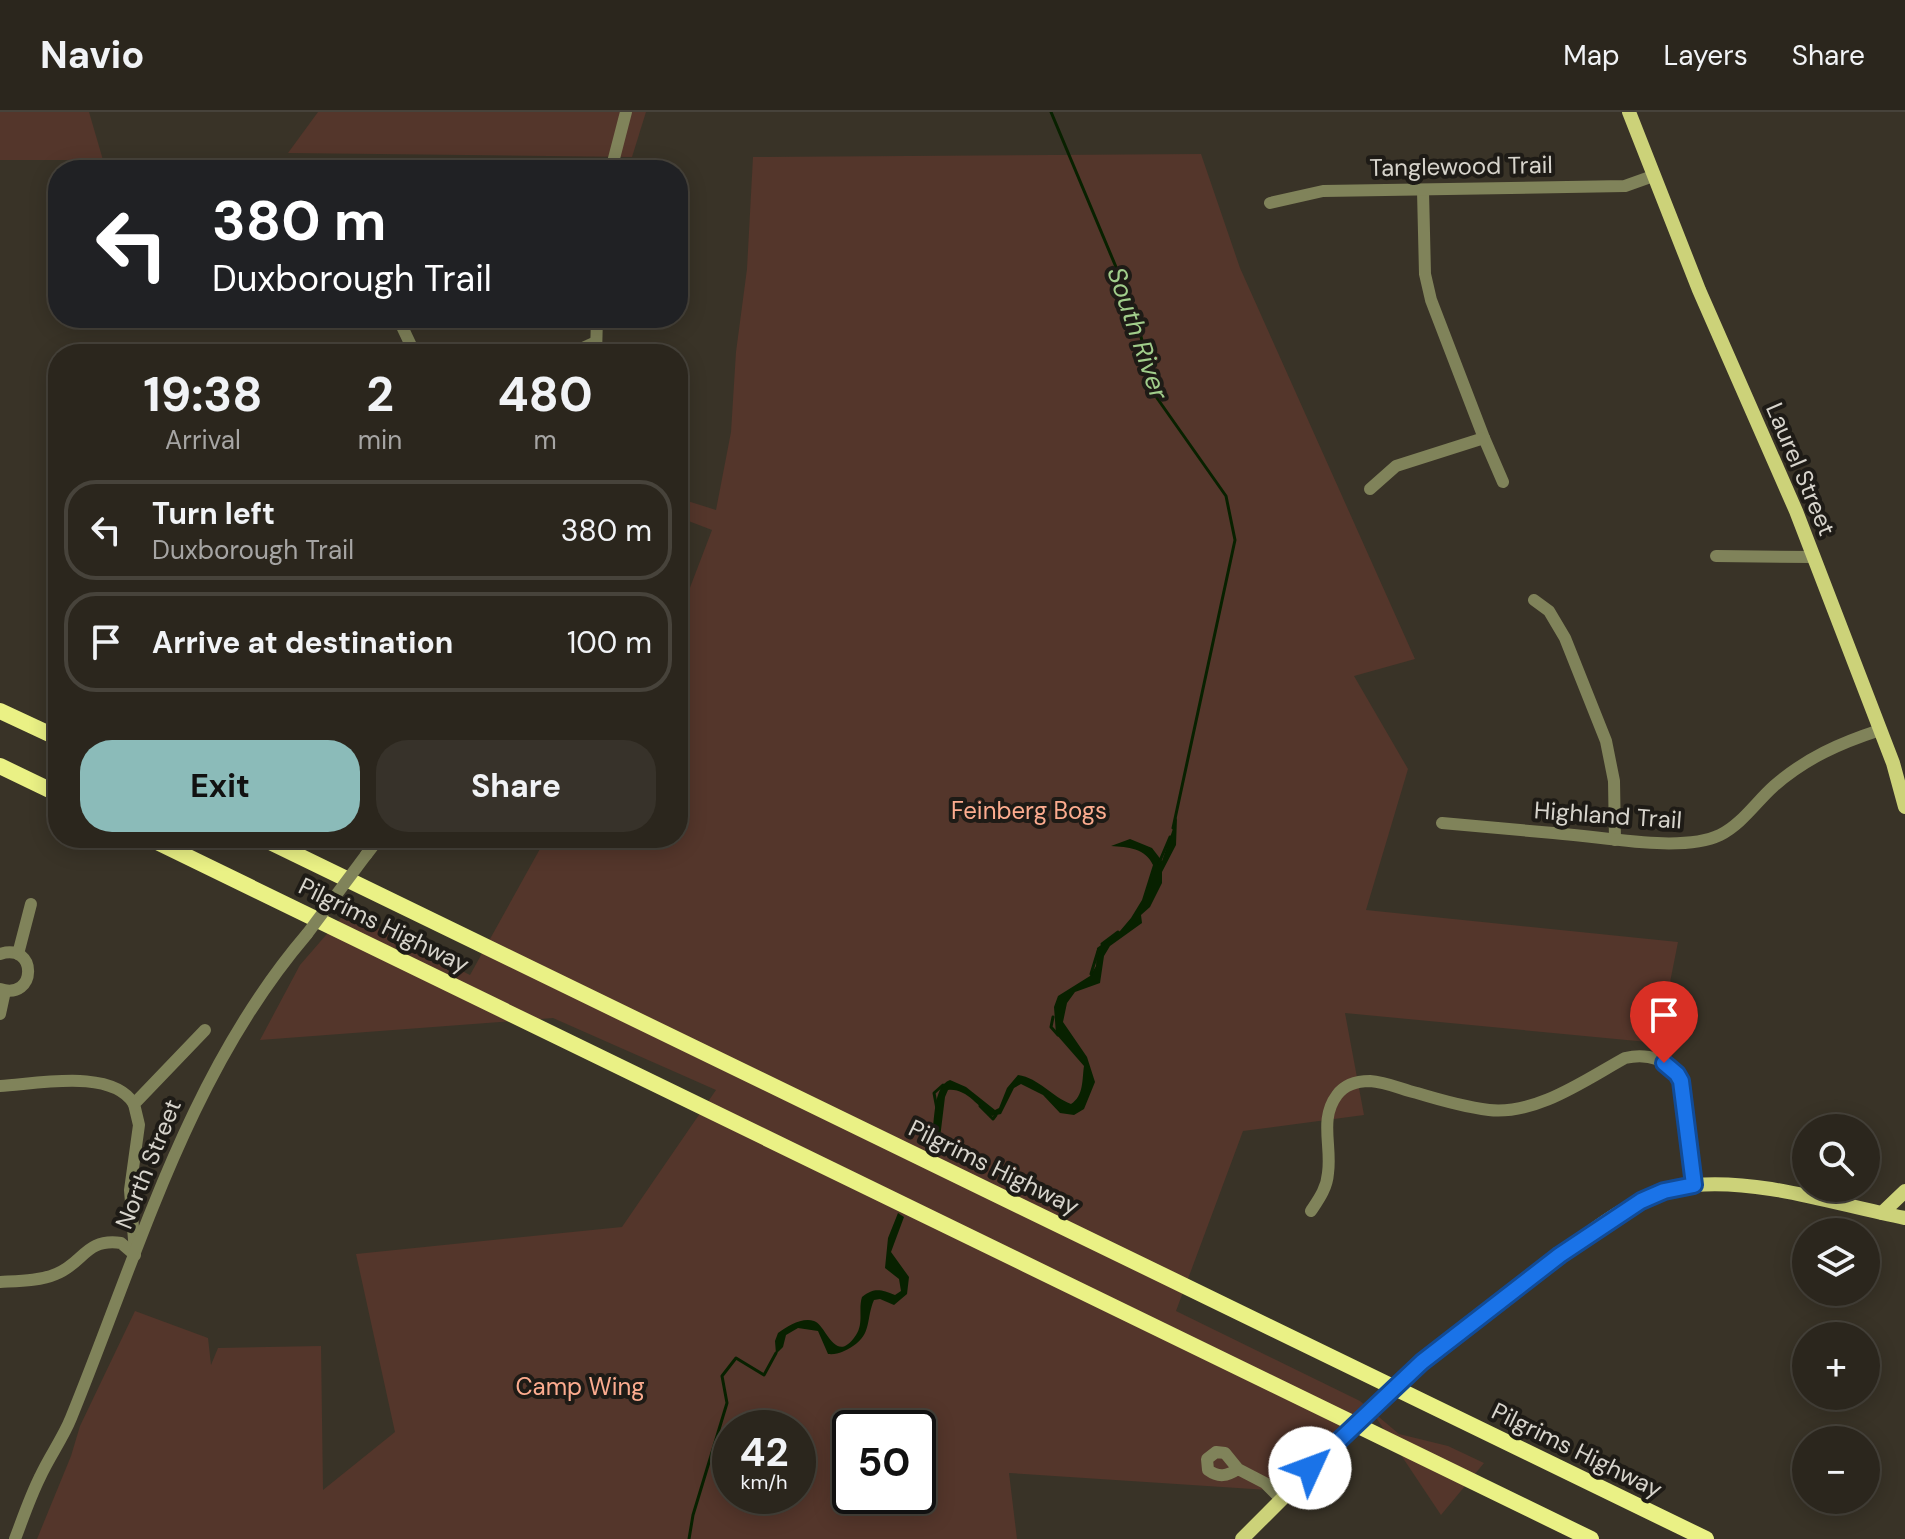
<!DOCTYPE html>
<html lang="en">
<head>
<meta charset="utf-8">
<style>
	body { margin:0; font-family:"DM Sans",sans-serif; background:#37322a; color:#f1f3f6; height:100vh; display:flex; flex-direction:column; font-size:30px; white-space:nowrap }
	* { box-sizing:border-box; margin:0 }
	p { font-size:26px; color:#a6a5a4 }
	.icon { flex:none; width:44px; height:44px; fill:none; stroke:currentColor; stroke-width:2; stroke-linecap:round; stroke-linejoin:round }
	.map { position:relative; flex:1; overflow:hidden }
	.side { position:absolute; left:48px; top:232px; width:640px; height:504px; display:flex; flex-direction:column; background:#2b261d; border-radius:32px; box-shadow:0 4px 20px #0003,0 0 0 2px #47433b }
	.side>* { flex:none }
	.top-card { position:absolute; left:48px; top:48px; width:640px; height:168px; border-radius:32px; box-shadow:0 4px 20px #0003,0 0 0 2px #47433b; background:#202124; color:#fff; overflow:hidden }
	.tools { position:absolute; left:1792px; top:1002px; display:grid; gap:16px }
	.tools a { display:grid; place-items:center; width:88px; height:88px; border-radius:50%; background:#2b261d; box-shadow:0 4px 20px #0003,0 0 0 2px #47433b; font-size:40px }
	.speed { position:absolute; left:712px; top:1298px; display:flex; gap:16px; font-size:40px; font-weight:700; text-align:center }
	.speed>* { display:grid; place-content:center; width:104px; height:104px; border-radius:50%; background:#2b261d; box-shadow:0 4px 20px #0003,0 0 0 2px #47433b; line-height:1 }
	.speed small { font-size:20px; font-weight:400 }
	.speed .limit { border:4px solid #111; border-radius:12px; background:#fff; color:#111 }
	.pin { position:absolute; display:grid; place-items:center; width:68px; height:68px; color:#fff; margin:-82px -34px; border-radius:50% 50% 50% 0; rotate:-45deg; box-shadow:0 0 8px #0007 }
	.pin .icon { rotate:45deg }
	.me { position:absolute; width:88px; margin:-44px; rotate:47deg; stroke-linejoin:round; filter:drop-shadow(0 0 6px #0008) }
	.turn { display:flex; align-items:center; gap:28px; height:168px; padding:0 32px; font-size:36px }
	.turn .icon { width:104px; height:104px; stroke-width:2.5 }
	.turn b { display:block; font-size:56px; line-height:68px }
	.eta { display:flex; justify-content:space-evenly; align-items:center; height:136px; text-align:center }
	.eta b { font-size:48px; font-weight:700; line-height:56px }
	.cta { display:flex; gap:16px; margin-top:auto; padding:16px 32px }
	.cta a { flex:1; height:92px; border-radius:32px; background:#8bbbb9; color:#111; font-size:32px; font-weight:700; line-height:92px; text-align:center }
	.cta a+a { background:#37322a; color:#f1f3f6 }
	ul { padding:0; list-style:none }
	li { display:flex; align-items:center; gap:24px; height:100px; margin:0 16px 12px; padding:0 16px; border:4px solid #47433b; border-radius:32px }
	li div { flex:1 }
	li b { display:block; font-size:30px }
	li em { font-style:normal }
	header { display:flex; align-items:center; gap:48px; box-sizing:border-box; height:112px; padding:0 40px; background:#2b261d; border-bottom:2px solid #47433b }
	header strong { font-size:38px }
	nav { display:flex; gap:44px; margin-inline-start:auto; font-size:28px }
	.map>svg:first-child { display:block }
	.green { fill:#54362b; fill-rule:evenodd }
	.water { fill:#082100 }
	.lines { fill:none; stroke-linecap:round; stroke-linejoin:round }
	.stream { stroke:#082100; stroke-width:3 }
	.minor { stroke:#80835a; stroke-width:12 }
	.major { stroke:#ccd279; stroke-width:14 }
	.highway { stroke:#eaf185; stroke-width:16 }
	.minor-bridge { stroke:#80835a; stroke-width:12 }
	.major-bridge { stroke:#ccd279; stroke-width:14 }
	.route-casing { stroke:#114b97; stroke-width:20 }
	.route { stroke:#1a73e8; stroke-width:14 }
	.labels { text-anchor:middle; dominant-baseline:central; stroke-width:8; stroke-linejoin:round; paint-order:stroke }
	.street-label { font-size:24px; fill:#d7d4cc; stroke:#1e1b16 }
	.park-label { font-size:24px; fill:#fcac8f; stroke:#1e1b16 }
	.water-label { font-size:26px; font-style:italic; fill:#a1ce8b; stroke:#1e1b16 }
</style>
</head>
<body>
<header>
<strong>Navio</strong>
<nav><a>Map</a><a>Layers</a><a>Share</a></nav>
</header>
<div class="map">
<svg width="1905" height="1427" viewBox="0 0 1905 1427">
	<rect width="100%" height="100%" fill="#393327"/>
	<!-- green -->
	<g class="green">
		<polygon points="0,0 89,0 103,48 0,48"/>
		<polygon points="318,0 646,0 632,45 288,41"/>
		<path d="M1201,42l39,114 175,391 -61,17 54,93 -42,141 312,32 -20,101 -313,-30 19,102 -121,16 -67,180 184,90 39,33 49,12 36,17 -43,52 -70,-105 -72,82 -290,-19 8,66h-980l34,-83 9,-30 55,-115 73,27 3,27 7,-17 103,-2 2,144 72,-58 -39,-178 266,-27 94,-137 -163,-72 -293,22 40,-75 46,-53 124,63 76,-137h132v-219l34,-89 -34,-13v-19l38,12 15,-78 5,-80 11,-83 6,-112zM730,1316h68v68h-68zM850,1316h68v68h-68z"/>
	</g>
	<!-- water -->
	<g class="water">
		<path d="M1177,705l-1,28 -14,27v11l-12,24 -9,8 1,8 -32,23 -6,10 -4,27 -25,9 -8,11 -4,19 24,35 8,25 -11,27 -10,6 -14,-2 -17,-18 -22,-11 -7,4 -13,26 -9,2c-15,-9 -25,-28 -44,-26l-3,7 -6,49 -8,-3c4,-18 1,-57 19,-63l16,7 29,23 4,-2 8,-20 11,-13c21,3 34,22 53,29 13,-8 11,-25 13,-38l-28,-32 -2,-27 4,-11 32,-20 6,-10 1,-18 23,-17 11,-13 11,-18 11,-35c-8,-17 -25,-18 -42,-19l19,-7 22,9 10,13z"/>
		<path d="M898,1101l6,4 -13,35 18,25 -2,17 -13,11 -14,-6 -6,1c-8,18 -2,34 -21,46 -8,5 -15,9 -25,8l-10,-23 -20,-3 -12,7 -3,12 -7,7 -1,-13 3,-8c10,-7 24,-16 36,-12 12,3 21,46 42,14 8,-12 2,-26 6,-38 13,-10 19,-7 33,-2l6,-4 -2,-12 -14,-11 3,-30z"/>
	</g>
	<g class="lines">
		<!-- stream -->
		<g class="stream">
			<polyline points="1051,0 1134,198 1157,286 1226,384 1235,428 1173,716"/>
			<polyline points="1159,751 1170,725"/>
			<polyline points="1102,832 1118,820"/>
			<polyline points="1091,862 1098,839"/>
			<polyline points="1053,905 1051,915 1058,923"/>
			<polyline points="980,994 993,1007 996,1003"/>
			<polyline points="937,997 934,981 943,973"/>
			<polyline points="689,1427 693,1403 727,1291 722,1264 736,1246 764,1263 776,1241"/>
		</g>
		<!-- minor -->
		<g class="minor">
			<polyline points="611,58 626,0"/>
			<polyline points="1423,79 1425,162 1431,188 1484,326 1503,370"/>
			<polyline points="1270,91 1323,79 1625,74 1653,64"/>
			<polyline points="398,206 415,242"/>
			<polyline points="570,242 596,230"/>
			<polyline points="596,242 597,206"/>
			<polyline points="1370,377 1396,354 1484,326"/>
			<polyline points="1716,444 1814,445"/>
			<polyline points="1534,488 1549,499 1565,526 1606,629 1614,669 1615,728"/>
			<path d="M1442,711c41,4 81,7 121,11 42,3 119,19 157,1 22,-11 36,-33 54,-49 32,-28 66,-43 106,-56"/>
			<polyline points="366,743 379,726"/>
			<path d="M0,842c38,-12 37,47 0,35"/>
			<polyline points="18,842 31,792"/>
			<polyline points="0,902 5,879"/>
			<path d="M0,974c37,-2 112,-18 134,18"/>
			<path d="M1311,1099c8,-12 16,-23 17,-38 4,-27 -9,-54 9,-78 8,-11 20,-14 33,-14 16,1 31,8 47,12 23,7 48,14 72,17 48,5 96,-30 136,-52 22,-5 46,1 56,23l13,104"/>
			<polyline points="135,1140 130,1078 139,1013 134,992 205,918"/>
			<path d="M0,1170c18,-1 40,-1 56,-8 28,-11 29,-36 65,-31l14,12"/>
			<path d="M1238,1357c-11,7 -19,9 -30,1l-1,-11 9,-7 9,1 13,16 27,14 15,15"/>
			<path d="M15,1427c8,-21 15,-42 25,-62 9,-20 23,-39 31,-59 68,-166 117,-345 236,-484"/>
		</g>
		<!-- major -->
		<g class="major">
			<polyline points="1629,0 1699,178 1796,399 1893,651 1905,695"/>
			<polyline points="1882,1101 1905,1079"/>
			<path d="M1406,1264c38,-34 80,-63 120,-94 49,-37 105,-91 168,-97 70,-6 143,20 211,33"/>
			<polyline points="1242,1427 1342,1327"/>
		</g>
		<!-- highway -->
		<g class="highway">
			<polyline points="0,599 58,626"/>
			<polyline points="0,654 58,682"/>
			<polyline points="149,726 1591,1427"/>
			<polyline points="262,726 1706,1427"/>
		</g>
		<!-- minor-bridge -->
		<polyline class="minor-bridge" points="307,822 366,743"/>
		<!-- major-bridge -->
		<polyline class="major-bridge" points="1342,1327 1406,1264"/>
	</g>
	<g class="lines">
		<!-- route casing -->
		<g class="route-casing">
			<polyline id="route" points="1310,1356 1422,1250 1560,1143 1641,1089 1664,1079 1694,1073 1681,969 1677,962 1664,951"/>
		</g>
		<!-- route -->
		<use href="#route" class="route"/>
	</g>
	<g class="labels">
		<!-- street labels -->
		<g class="street-label">
			<text transform="translate(1461 54) rotate(-1)">Tanglewood Trail</text>
			<text transform="translate(1801 357) rotate(67)">Laurel Street</text>
			<text transform="translate(1608 703) rotate(4)">Highland Trail</text>
			<text transform="translate(384 813) rotate(26)">Pilgrims Highway</text>
			<text transform="translate(148 1052) rotate(-68)">North Street</text>
			<text transform="translate(994 1055) rotate(26)">Pilgrims Highway</text>
			<text transform="translate(1577 1338) rotate(26)">Pilgrims Highway</text>
		</g>
		<!-- park labels -->
		<g class="park-label">
			<text x="1029" y="698">Feinberg Bogs</text>
			<text x="580" y="1274">Camp Wing</text>
		</g>
		<!-- water labels -->
		<g class="water-label">
			<text transform="translate(1138 221) rotate(71)">South River</text>
		</g>
	</g>
</svg>
<div class="tools">
<a><svg class="icon" aria-label="search" viewBox="0 0 24 24"><circle cx="10" cy="10" r="6"/><path d="M15 15l6 6"/></svg></a>
<a><svg class="icon" aria-label="layers" viewBox="0 0 24 24"><path d="M12 4l9 5-9 5-9-5zM3 14l9 5 9-5"/></svg></a>
<a>+</a>
<a>−</a>
</div>
<div class="speed"><div>42<small>km/h</small></div><div class="limit">50</div></div>
<div class="pin" style="left:1664px;top:951px;background:#d93025"><svg class="icon" aria-label="arrive" viewBox="0 0 24 24"><path d="M6 21V4h12l-3 4 3 4H6"/></svg></div>
<svg class="me" style="left:1310px;top:1356px" viewBox="-20 -20 40 40"><circle r="19" fill="#fff"/><path d="M0-13L10 11 0 6-10 11z" fill="#1a73e8"/></svg>
<div class="top-card">
<div class="turn"><svg class="icon" aria-label="left" viewBox="0 0 24 24"><path d="M17 20v-9H6M10 6l-5 5 5 5"/></svg><div><b>380 m</b>Duxborough Trail</div></div>
</div>
<section class="side">
<div class="eta">
<div><b>19:38</b><p>Arrival</p></div>
<div><b>2</b><p>min</p></div>
<div><b>480</b><p>m</p></div>
</div>
<ul>
<li><svg class="icon" aria-label="left" viewBox="0 0 24 24"><path d="M17 20v-9H6M10 6l-5 5 5 5"/></svg><div><b>Turn left</b><p>Duxborough Trail</p></div><em>380 m</em></li>
<li><svg class="icon" aria-label="arrive" viewBox="0 0 24 24"><path d="M6 21V4h12l-3 4 3 4H6"/></svg><div><b>Arrive at destination</b></div><em>100 m</em></li>
</ul>
<div class="cta"><a>Exit</a><a>Share</a></div>
</section>
</div>
</body>
</html>
